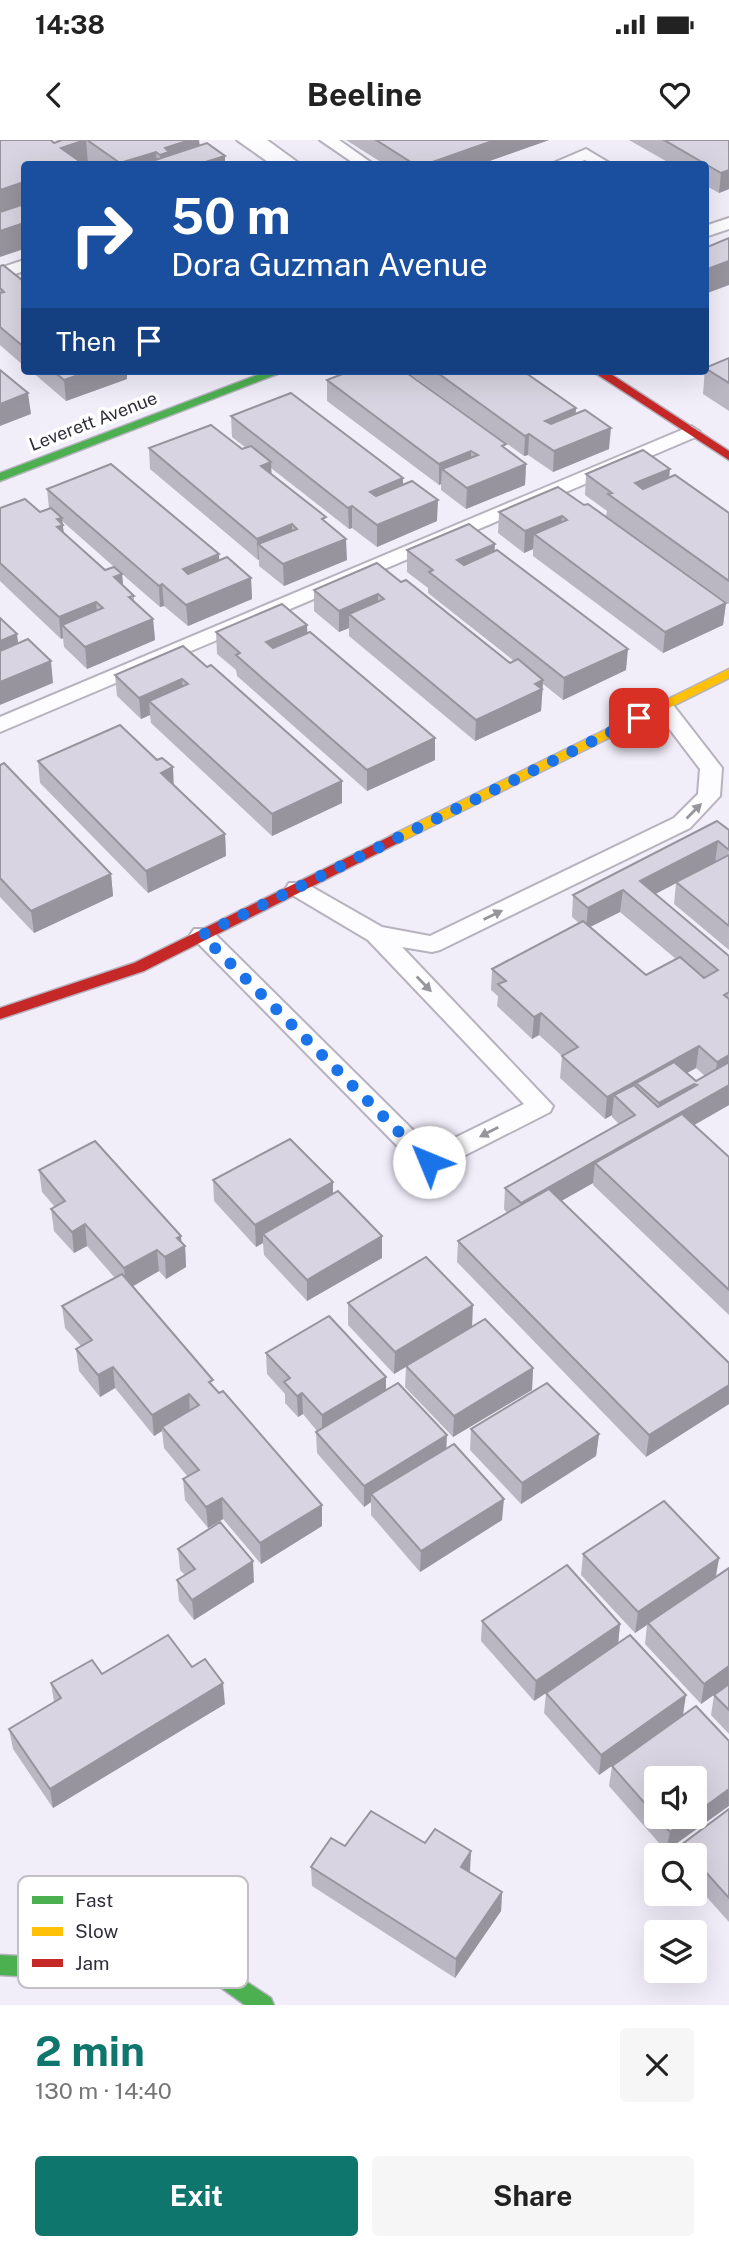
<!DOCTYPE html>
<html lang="en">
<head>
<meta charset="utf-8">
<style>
	body { margin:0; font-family:"Public Sans",sans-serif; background:#f6f6f6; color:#222; height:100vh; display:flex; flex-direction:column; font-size:26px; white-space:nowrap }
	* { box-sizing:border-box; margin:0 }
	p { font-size:23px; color:#767676 }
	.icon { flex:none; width:38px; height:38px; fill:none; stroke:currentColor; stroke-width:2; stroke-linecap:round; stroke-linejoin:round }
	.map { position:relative; height:1865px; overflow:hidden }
	.drawer { display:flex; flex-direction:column; background:#fff; flex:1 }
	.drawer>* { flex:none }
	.top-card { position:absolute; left:21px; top:21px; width:688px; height:214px; border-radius:7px; box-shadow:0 7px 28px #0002; background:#1a4fa0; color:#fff; overflow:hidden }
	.tools { position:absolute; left:644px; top:1626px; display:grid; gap:14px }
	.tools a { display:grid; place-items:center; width:63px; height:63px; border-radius:7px; background:#fff; box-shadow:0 7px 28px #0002; font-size:35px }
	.pin { position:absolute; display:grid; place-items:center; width:60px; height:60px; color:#fff; margin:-30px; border-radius:14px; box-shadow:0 4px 10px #0006 }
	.me { position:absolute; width:77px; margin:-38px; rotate:315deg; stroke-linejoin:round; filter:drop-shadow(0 0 5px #0008) }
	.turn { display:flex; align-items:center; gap:24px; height:147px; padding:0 35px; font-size:32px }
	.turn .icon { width:91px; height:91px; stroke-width:2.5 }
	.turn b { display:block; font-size:49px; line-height:60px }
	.then { display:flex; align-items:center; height:66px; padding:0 35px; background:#0003; gap:14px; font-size:26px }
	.round { display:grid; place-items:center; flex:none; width:74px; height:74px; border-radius:7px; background:#f6f6f6 }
	.head { display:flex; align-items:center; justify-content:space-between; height:119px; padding:0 35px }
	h1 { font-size:42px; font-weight:700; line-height:52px; color:#0f766e }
	.primary-button { display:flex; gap:14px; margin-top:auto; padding:14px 35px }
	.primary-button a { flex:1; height:80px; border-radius:7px; background:#0f766e; color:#fff; font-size:28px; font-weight:700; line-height:80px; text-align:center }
	.primary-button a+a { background:#f6f6f6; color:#222 }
	.status { display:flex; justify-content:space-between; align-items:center; height:49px; padding:0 35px; background:#fff; direction:ltr }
	.status svg { height:19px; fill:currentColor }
	header { display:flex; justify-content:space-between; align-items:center; height:91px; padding:0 35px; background:#fff; font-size:32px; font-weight:700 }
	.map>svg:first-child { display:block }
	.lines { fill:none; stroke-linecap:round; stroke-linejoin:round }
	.lane-casing { stroke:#b6b2be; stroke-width:4 }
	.street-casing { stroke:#b6b2be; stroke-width:4 }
	.fast-casing { stroke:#b6b2be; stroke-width:3 }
	.slow-casing { stroke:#b6b2be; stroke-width:3 }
	.jam-casing { stroke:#b6b2be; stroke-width:3 }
	.lane { fill:#fdfcfe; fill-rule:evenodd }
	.street { fill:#fdfcfe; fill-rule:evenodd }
	.fast { fill:#4caf50; fill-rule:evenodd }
	.slow { fill:#ffc107; fill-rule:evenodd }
	.jam { fill:#c62828; fill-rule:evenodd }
	.wall { fill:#bab6c2; fill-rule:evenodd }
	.shaded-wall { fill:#97949e }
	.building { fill:#d8d4e1; stroke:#97949e; stroke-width:2 }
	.oneway { fill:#97959c }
	.route { stroke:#1a73e8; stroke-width:12; stroke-dasharray:0 21.6 }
	.labels { text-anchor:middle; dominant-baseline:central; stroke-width:7; stroke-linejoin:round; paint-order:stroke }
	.far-street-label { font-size:18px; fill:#312e3b; stroke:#fff }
	.key { fill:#fff; stroke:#c1c0c4; stroke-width:2 }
	.key-label { font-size:19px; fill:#312e3b }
</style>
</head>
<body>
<div class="status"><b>14:38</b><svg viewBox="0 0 49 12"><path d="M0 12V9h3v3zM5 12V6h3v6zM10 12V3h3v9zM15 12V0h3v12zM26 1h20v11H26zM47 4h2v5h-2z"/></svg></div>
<header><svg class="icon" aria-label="back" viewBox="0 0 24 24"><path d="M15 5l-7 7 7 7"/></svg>Beeline<svg class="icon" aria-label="heart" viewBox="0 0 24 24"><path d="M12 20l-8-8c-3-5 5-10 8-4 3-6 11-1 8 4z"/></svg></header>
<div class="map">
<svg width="729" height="1865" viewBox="0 0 729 1865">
	<rect width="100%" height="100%" fill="#f1eefa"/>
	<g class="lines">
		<!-- lane casing -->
		<g class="lane-casing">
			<g id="lane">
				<polygon points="320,0 339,0 373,24 355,24"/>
				<polygon points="586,9 611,24 592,24 585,20 573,24 551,24"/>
				<polygon points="729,78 729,89 705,97 705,86"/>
				<polygon points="24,120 24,131 0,139 0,128"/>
				<polygon points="691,286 700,292 698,296 0,592 0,577"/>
				<polygon points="663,559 670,561 722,628 720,656 690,688 440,810 432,812 402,807 553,966 550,972 438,1029 429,1031 420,1029 190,795 194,789 210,789 432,1009 524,964 368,800 289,753 286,748 289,743 305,743 382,787 430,796 674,678 698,654 700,629 652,566"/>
			</g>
		</g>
		<!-- street casing -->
		<g class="street-casing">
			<polygon id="street" points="237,0 267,0 300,24 271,24"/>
		</g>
		<!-- fast casing -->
		<g class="fast-casing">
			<g id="fast">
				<polygon points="268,231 285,231 0,341 0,333"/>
				<polygon points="0,1815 224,1827 271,1858 274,1865 245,1865 220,1847 0,1835"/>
			</g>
		</g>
		<!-- slow casing -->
		<g class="slow-casing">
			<polygon id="slow" points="729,529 729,538 400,702 390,702 388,699 390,696"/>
		</g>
		<!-- jam casing -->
		<g class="jam-casing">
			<g id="jam">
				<polygon points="592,231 606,231 729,311 729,320"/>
				<polygon points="395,694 402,699 400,702 144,831 0,879 0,868 134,823"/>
			</g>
		</g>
		<!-- lane -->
		<use href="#lane" class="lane"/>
		<!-- street -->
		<use href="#street" class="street"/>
		<!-- fast -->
		<use href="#fast" class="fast"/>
		<!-- slow -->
		<use href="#slow" class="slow"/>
		<!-- jam -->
		<use href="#jam" class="jam"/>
	</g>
	<!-- wall -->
	<g class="wall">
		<polygon points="56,0 199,0 200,6 225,24 24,24 54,3 58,1"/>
		<polygon points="346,0 549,0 481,24 384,24"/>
		<polygon points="629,0 729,0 729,49 719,53 705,45 705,24 671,24"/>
		<polygon points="0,126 22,140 24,139 24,226 0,205"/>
		<polygon points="729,218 729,271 703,254 705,228"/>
		<polygon points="31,231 127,231 127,239 66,261"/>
		<polygon points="406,231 523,231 576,274 609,309 553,332 528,315 524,316"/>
		<polygon points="327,240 506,309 526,324 525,345 466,369 441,350 441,344 439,345 327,261"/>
		<polygon points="231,276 403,345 437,381 377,407 352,388 349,389 271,328 271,333 326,382 347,420 284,446 259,426 259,419 258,420 150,329 149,308 242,309 246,308 232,297"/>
		<polygon points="586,334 729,373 729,464 606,376 607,371 585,355"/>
		<polygon points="558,347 726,463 723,485 663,513 533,416 533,409 524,413 498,393 499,372"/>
		<path d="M47,349l172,65v7l32,17 1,21 -64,27 -24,-20 -4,1 -38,-33 1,12 11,10v6l19,17 2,21 -68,29 -23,-22 -1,-9 -2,1 -61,-58v-73l40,4 9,-4zM62,381l59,52 -16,-3 -41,-37z"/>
		<polygon points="407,410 495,411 626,530 563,560 543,544 541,571 475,601 349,496 349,488 339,492 314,471 314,450 401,442 510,523 514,521 428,453 428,448 407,432"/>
		<polygon points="307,485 307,493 435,598 435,620 367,651 237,536 236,530 217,514 216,492"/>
		<polygon points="183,506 342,663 272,696 151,583 150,575 141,579 117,556 115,535"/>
		<polygon points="38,621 174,645 225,694 226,716 148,753 40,643"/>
		<polygon points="0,625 111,734 113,756 34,793 0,757"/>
		<path d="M729,690v120l-55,-46 2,-21 -21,11 74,62v149l-35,20 35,32v158l-136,-130v-2l-32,18 168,162v41l-83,53 -189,-195 1,-21 49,-28 -3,-4 1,-21 114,-64 -7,-7v-2l-7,4 -45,-41 2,-22 -23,-21 -7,4 -35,-33 1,-10 -7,-6 1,-21 87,-46 -7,-6 1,-22zM620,772l56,47 -30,16 -56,-48zM696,928l9,8 -9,5 -9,-8z"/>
		<polygon points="39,1030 181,1102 185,1106 186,1127 166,1139 159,1131 132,1147 214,1247 322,1386 261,1424 223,1379 208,1388 185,1360 183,1339 188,1337 164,1308 162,1291 154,1296 115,1248 100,1257 79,1231 76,1209 81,1206 65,1188 62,1166 115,1138 87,1106 74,1113 54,1091 51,1069 55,1067 42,1052"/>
		<polygon points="213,1040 333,1054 382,1118 307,1161 264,1115 263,1103 256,1107 214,1061"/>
		<polygon points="348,1163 472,1186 533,1228 532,1250 453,1297 405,1247 406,1227 394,1234 348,1185"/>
		<polygon points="266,1213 386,1237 386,1250 446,1309 502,1380 420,1432 371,1375 371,1362 364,1367 317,1313 316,1292 317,1291 303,1274 298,1277 285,1263 285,1254 267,1234"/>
		<polygon points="471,1289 599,1294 596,1316 521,1364 470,1310"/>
		<polygon points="178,1409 254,1442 194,1480 179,1461 177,1440 185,1435 180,1430"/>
		<polygon points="583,1414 719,1418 716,1437 729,1544 701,1564 645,1504 647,1485 635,1493 581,1435"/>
		<polygon points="482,1481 620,1484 618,1503 683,1575 599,1635 544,1573 546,1553 534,1561 481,1501"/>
		<polygon points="192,1527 225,1564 53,1668 13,1609 9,1589 54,1562 51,1543 102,1534"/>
		<polygon points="729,1544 729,1594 711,1575 714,1555"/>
		<polygon points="729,1601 666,1711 609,1646 612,1626"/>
		<polygon points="729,1669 729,1782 695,1744 695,1715 679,1715 681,1705"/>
		<polygon points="425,1703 471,1711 469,1732 502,1752 501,1771 455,1838 312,1746 311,1727 345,1706"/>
	</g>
	<!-- shaded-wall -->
	<g class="shaded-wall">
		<polygon points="86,0 88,24 62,24 61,8"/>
		<polygon points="190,0 199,0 200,22 161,24 160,15 165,8"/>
		<polygon points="495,0 549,0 481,24 427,24"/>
		<polygon points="156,12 157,24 120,24 120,23"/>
		<polygon points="225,16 225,24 199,24"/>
		<polygon points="729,30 729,49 719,53 721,33"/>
		<polygon points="24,42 24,68 0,76 0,50"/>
		<polygon points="24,83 24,109 0,117 0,91"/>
		<polygon points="729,121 729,145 705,154 705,130"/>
		<polygon points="90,231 127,231 127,239 66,261 64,240"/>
		<polygon points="28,253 31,274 0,286 0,264"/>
		<polygon points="576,268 575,289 544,301 545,281"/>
		<polygon points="611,288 609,309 553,332 554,311"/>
		<polygon points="529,294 528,315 524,316 525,296"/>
		<polygon points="471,311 471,332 442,329 441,344 439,345 439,324"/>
		<polygon points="271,322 272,343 261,326"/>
		<polygon points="526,324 525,345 466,369 467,348"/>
		<polygon points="670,329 668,350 633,364 635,343"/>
		<polygon points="403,338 403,359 370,373 370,352"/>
		<polygon points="438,360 437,381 377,407 377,385"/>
		<polygon points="352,366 352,388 349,389 348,368"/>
		<polygon points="562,376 560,397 534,394 533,409 524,413 525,391"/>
		<polygon points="62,378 65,406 59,408 57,379"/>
		<polygon points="292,384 292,406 258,404 259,419 258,420 257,399"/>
		<polygon points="346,399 347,420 284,446 283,424"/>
		<polygon points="495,404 494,425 457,441 457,420"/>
		<polygon points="219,414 220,436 184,451 183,429"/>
		<polygon points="122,434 124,455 114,437"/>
		<polygon points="251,438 252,459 188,486 186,465"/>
		<polygon points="162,444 164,466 160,467 159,446"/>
		<polygon points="378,454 378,476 349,474 349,488 339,492 339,471"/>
		<polygon points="96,462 98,483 62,485 63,498 61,499 59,477"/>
		<polygon points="726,463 723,485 663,513 665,492"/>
		<polygon points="153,479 155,500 87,529 85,507"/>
		<polygon points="307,485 308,506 267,524 266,502"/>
		<polygon points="17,494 20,516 0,524 0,501"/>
		<polygon points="628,509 626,530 563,560 564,538"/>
		<polygon points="51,521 53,543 0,565 0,542"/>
		<polygon points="182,539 184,561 149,561 150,575 141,579 139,558"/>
		<polygon points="543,540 541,571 475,601 476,580"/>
		<polygon points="435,598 435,620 367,651 367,630"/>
		<polygon points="173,627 174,649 161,633"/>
		<polygon points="342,641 342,663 272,696 272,674"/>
		<polygon points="225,694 226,716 148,753 146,731"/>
		<polygon points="718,701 715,723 638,763 640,741"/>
		<polygon points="111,734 113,756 34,793 31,771"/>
		<polygon points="623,750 620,772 586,789 588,768"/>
		<polygon points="541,873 539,895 532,899 534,877"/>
		<polygon points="699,906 696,928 649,954 636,943 634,963 614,955 612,975 605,979 607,957"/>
		<polygon points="729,915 729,935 714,944 717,922"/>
		<polygon points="694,944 692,966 657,985 659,963"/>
		<polygon points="729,945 729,965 607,1035 595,1023 593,1043 519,1085 521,1063"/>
		<polygon points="333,1042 333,1064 263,1094 263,1103 256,1107 255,1085"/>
		<polygon points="85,1084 87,1106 74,1113 72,1092"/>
		<polygon points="181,1096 182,1107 185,1106 186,1127 166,1139 165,1117 177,1098"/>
		<polygon points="382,1096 382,1118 307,1161 307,1140"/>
		<polygon points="157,1110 159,1131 126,1150 124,1128"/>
		<polygon points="473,1165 472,1187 394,1234 395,1212"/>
		<polygon points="113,1227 115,1248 100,1257 98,1235"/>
		<polygon points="533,1228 532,1250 453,1297 454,1276"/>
		<polygon points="386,1237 386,1258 322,1296 322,1275"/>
		<polygon points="729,1245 729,1264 646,1317 649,1295"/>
		<polygon points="302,1253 303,1274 298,1277 297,1256"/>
		<polygon points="189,1254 190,1275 162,1287 162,1291 154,1296 152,1275"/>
		<polygon points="599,1294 596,1316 521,1364 522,1343"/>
		<polygon points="447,1295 446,1316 371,1354 371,1362 364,1367 364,1346"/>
		<polygon points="222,1358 223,1379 208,1388 206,1367"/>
		<polygon points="504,1359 502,1380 420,1432 421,1411"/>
		<polygon points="322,1365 322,1386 261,1424 260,1403"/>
		<polygon points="719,1418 715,1439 635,1493 638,1472"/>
		<polygon points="253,1421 254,1442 194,1480 192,1460"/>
		<polygon points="620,1484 618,1505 534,1561 536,1541"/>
		<polygon points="729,1526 729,1544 701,1564 704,1544"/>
		<polygon points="223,1543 225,1564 53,1668 50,1649"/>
		<polygon points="686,1555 683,1575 599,1635 601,1615"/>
		<polygon points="729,1649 729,1666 666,1711 670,1692 691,1676 695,1676 695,1674"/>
		<polygon points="471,1711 470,1731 460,1746 461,1727"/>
		<polygon points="502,1752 501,1771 455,1838 456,1819"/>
	</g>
	<!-- building -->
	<g class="building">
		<polygon points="0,0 51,0 54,3 62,0 85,0 61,8 82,23 77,24 24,24 24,42 0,50"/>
		<polygon points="87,0 190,0 165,8 169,12 160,15 156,12 120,23"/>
		<polygon points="376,0 495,0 427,24 414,24"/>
		<polygon points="664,0 729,0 729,30 721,33"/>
		<polygon points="207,3 225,16 199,24 143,24"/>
		<polygon points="24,64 24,83 0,91 0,72"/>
		<polygon points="729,98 729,121 705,130 705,108"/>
		<polygon points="3,125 22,140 24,139 24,207 0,187 0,153 4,152 0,148 0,126"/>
		<polygon points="729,218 729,243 705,228"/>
		<polygon points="0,230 28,253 0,264"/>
		<polygon points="53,231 90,231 64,240"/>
		<polygon points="350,231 404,231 506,304 502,306 526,324 467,348 442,329 478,315 471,311 439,324 327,240"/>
		<polygon points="435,231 523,231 576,268 545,281 551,284 585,270 611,288 554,311 529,294 525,296"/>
		<polygon points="291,253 403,338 370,352 376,356 412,341 438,360 377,385 352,366 348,368 231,276"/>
		<polygon points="211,285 242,309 251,306 271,322 261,326 326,377 322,379 346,399 283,424 258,404 297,389 292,384 257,399 149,308"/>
		<polygon points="643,310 670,329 635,343 643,349 675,335 729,373 729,441 608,354 612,353 586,334"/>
		<polygon points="111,324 219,414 183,429 188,434 227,417 251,438 186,465 162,444 159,446 47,349"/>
		<polygon points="558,347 584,365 588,364 726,463 665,492 534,394 567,380 562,376 525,391 499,372"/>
		<polygon points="25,359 40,372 51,368 62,378 57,379 63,385 57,387 105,430 114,427 122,434 114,437 134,456 129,457 153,479 85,507 62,485 103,468 96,462 59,477 0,423 0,368"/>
		<polygon points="469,384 495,404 457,420 464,425 497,410 628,509 564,538 429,432 433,430 407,410"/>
		<polygon points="377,423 401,442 406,440 510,523 518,519 543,540 535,544 542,549 476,580 349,474 384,459 378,454 339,471 314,450"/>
		<polygon points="282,464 307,485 266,502 273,508 310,492 435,598 367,630 236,515 240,513 216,492"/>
		<polygon points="0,478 17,494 0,501"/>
		<polygon points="28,499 51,521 0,542 0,511"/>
		<polygon points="183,506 207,527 211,525 342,641 272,674 149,561 188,544 182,539 139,558 115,535"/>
		<polygon points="120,585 157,620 162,618 173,627 161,633 225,694 146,731 38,621"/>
		<polygon points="4,623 111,734 31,771 0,738 0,625"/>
		<polygon points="717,681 729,690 729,710 718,701 640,741 729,816 729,852 724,855 729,859 729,915 717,922 699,906 607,957 562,916 578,907 541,873 534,877 498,844 506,841 492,829 583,781 646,835 680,817 704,838 718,830 623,750 588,768 573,755"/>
		<polygon points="729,715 729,786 676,742"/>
		<polygon points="674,922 696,941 729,922 729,945 521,1063 505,1048 635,975 614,955 634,945 658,967 697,945 694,944 659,963 636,943"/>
		<polygon points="682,974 729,1017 729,1150 595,1023"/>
		<polygon points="290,999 333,1042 255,1085 213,1040"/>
		<polygon points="95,1001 181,1096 177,1098 185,1106 165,1117 157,1110 124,1128 85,1084 72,1092 51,1069 65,1061 39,1030"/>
		<polygon points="549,1049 729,1223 729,1245 649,1295 458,1101"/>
		<polygon points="338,1051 382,1096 307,1140 263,1094"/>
		<polygon points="426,1117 473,1165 395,1212 348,1163"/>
		<polygon points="122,1134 213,1240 209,1242 219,1253 223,1251 322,1365 260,1403 222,1358 206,1367 183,1339 199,1330 162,1287 199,1265 189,1254 152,1275 113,1227 98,1235 76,1209 92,1200 62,1166"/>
		<polygon points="329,1176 386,1237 322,1275 302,1253 297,1256 284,1242 290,1238 266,1213"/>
		<polygon points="485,1179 533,1228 454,1276 406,1226"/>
		<polygon points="398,1243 447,1295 364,1346 316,1292"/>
		<polygon points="547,1243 599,1294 522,1343 471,1289"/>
		<polygon points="454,1304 504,1359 421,1411 371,1354"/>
		<polygon points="664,1361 719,1418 638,1472 583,1414"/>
		<polygon points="220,1382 253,1421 192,1460 177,1440 195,1429 178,1409"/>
		<polygon points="567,1425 620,1484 536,1541 482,1481"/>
		<polygon points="729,1428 729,1526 704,1544 648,1483"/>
		<polygon points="168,1495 192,1527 205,1519 223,1543 50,1649 9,1589 61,1558 51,1543 92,1520 102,1534"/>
		<polygon points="630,1495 686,1555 601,1615 546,1553"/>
		<polygon points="729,1544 729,1570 714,1555"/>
		<polygon points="696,1566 729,1601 729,1649 695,1674 695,1638 656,1638 656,1676 691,1676 670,1692 612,1626"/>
		<polygon points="729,1669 729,1758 695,1720 695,1715 690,1715 681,1705"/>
		<polygon points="371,1671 425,1703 435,1689 471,1711 461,1727 502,1752 456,1819 311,1727 331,1698 345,1706"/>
	</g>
	<!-- one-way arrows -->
	<defs><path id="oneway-solid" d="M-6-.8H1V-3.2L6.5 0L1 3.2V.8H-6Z" transform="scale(1.75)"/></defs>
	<g class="oneway">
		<use href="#oneway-solid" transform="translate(694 671) rotate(-45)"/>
		<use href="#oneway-solid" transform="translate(493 775) rotate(-26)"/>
		<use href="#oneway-solid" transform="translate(424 844) rotate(46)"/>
		<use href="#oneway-solid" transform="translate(489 992) rotate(153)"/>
	</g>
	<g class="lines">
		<!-- route -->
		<polyline class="route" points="429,1022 202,795 639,578"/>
	</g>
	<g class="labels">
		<!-- far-street labels -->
		<g class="far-street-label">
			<text transform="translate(93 281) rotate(-21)">Leverett Avenue</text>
		</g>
	</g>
	<!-- legend -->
	<rect x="18" y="1736" width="230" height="112" rx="10" class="key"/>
	<rect x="32" y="1756" width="31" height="8" fill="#4caf50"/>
	<rect x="32" y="1787" width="31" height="9" fill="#ffc107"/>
	<rect x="32" y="1819" width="31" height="8" fill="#c62828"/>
	<g class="key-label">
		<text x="75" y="1767">Fast</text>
		<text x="75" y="1798">Slow</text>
		<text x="75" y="1830">Jam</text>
	</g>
</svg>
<div class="tools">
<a><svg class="icon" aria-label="sound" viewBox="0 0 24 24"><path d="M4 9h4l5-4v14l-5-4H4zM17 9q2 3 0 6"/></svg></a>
<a><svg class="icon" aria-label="search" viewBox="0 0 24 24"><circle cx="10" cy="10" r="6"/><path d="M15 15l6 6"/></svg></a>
<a><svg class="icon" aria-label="layers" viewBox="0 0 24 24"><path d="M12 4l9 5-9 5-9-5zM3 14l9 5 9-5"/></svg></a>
</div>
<div class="pin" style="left:639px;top:578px;background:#d93025"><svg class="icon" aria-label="arrive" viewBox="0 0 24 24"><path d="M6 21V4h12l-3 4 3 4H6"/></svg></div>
<svg class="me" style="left:429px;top:1022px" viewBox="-20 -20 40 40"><circle r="19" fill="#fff"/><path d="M0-13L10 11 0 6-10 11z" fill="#1a73e8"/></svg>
<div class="top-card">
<div class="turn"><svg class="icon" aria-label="right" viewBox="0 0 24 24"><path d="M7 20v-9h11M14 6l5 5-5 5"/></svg><div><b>50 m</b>Dora Guzman Avenue</div></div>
<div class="then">Then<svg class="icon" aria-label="arrive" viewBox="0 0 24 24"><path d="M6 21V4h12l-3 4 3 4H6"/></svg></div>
</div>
</div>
<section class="drawer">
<div class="head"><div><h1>2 min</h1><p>130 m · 14:40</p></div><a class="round"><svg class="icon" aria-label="close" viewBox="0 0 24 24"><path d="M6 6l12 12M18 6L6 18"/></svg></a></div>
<div class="primary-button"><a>Exit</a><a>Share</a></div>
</section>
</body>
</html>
